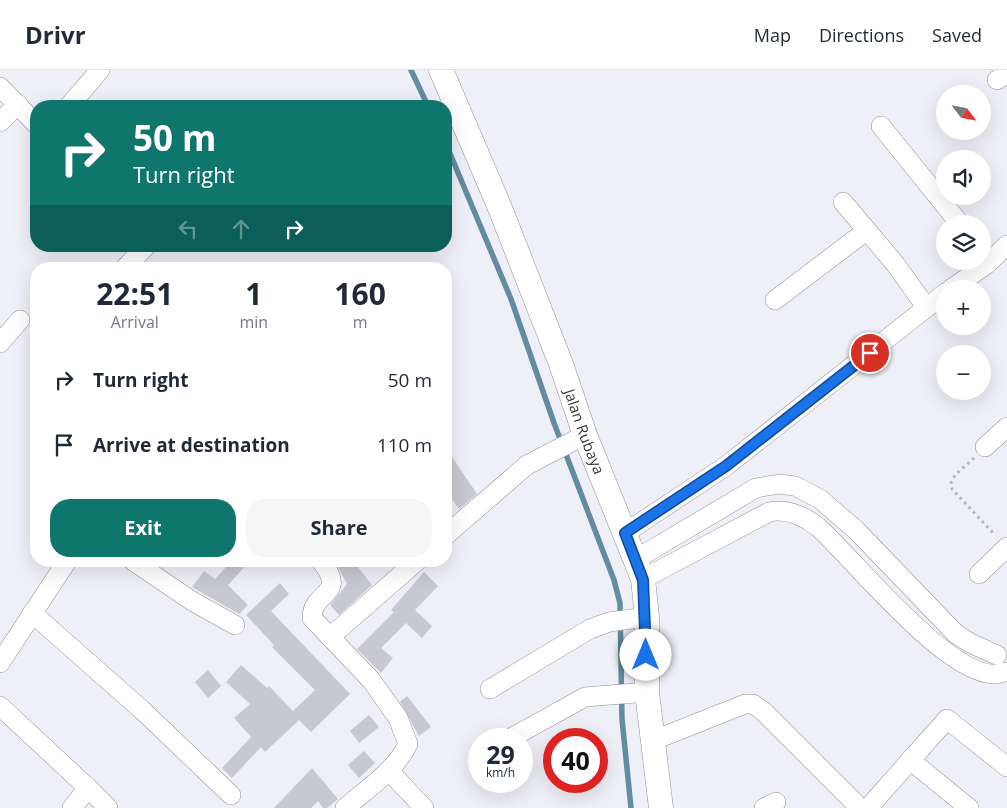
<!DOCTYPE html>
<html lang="en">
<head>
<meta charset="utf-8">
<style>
	body { margin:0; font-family:"Open Sans",sans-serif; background:#f6f6f7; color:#1f2937; height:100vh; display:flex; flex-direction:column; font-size:19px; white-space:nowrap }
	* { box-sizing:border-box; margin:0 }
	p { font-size:16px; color:#747a83 }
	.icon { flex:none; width:28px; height:28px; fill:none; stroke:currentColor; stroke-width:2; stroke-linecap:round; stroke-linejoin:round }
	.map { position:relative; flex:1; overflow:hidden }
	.side { position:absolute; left:30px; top:192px; width:422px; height:305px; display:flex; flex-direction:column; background:#fff; border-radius:20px; box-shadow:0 5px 20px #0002 }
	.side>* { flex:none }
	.top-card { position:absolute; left:30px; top:30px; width:422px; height:152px; border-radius:20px; box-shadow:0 5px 20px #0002; background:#0f766e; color:#fff; overflow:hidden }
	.needle { width:32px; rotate:122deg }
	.controls { position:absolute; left:936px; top:15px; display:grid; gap:10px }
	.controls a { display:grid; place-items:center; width:55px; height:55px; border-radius:50%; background:#fff; box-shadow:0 5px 20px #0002; font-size:25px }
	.speed { position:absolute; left:468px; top:658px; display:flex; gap:10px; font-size:25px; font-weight:700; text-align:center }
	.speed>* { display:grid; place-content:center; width:65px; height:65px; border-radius:50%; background:#fff; box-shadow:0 5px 20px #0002; line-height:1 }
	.speed small { font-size:12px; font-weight:400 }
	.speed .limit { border:8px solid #d22; background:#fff; color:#111 }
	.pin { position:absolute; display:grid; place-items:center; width:42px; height:42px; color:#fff; margin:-21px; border:2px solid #fff; border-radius:50%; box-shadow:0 1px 5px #0007 }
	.me { position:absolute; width:55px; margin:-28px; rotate:0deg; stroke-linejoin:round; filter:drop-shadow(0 0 4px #0008) }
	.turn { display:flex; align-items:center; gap:18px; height:105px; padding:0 20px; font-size:22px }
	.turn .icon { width:65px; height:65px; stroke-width:2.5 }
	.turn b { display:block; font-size:35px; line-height:42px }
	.lanes { display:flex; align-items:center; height:48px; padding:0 20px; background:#0003; justify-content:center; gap:25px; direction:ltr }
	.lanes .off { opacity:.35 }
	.eta { display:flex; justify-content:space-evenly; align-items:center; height:85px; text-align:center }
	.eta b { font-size:30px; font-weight:700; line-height:35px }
	.cta { display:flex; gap:10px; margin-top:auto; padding:10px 20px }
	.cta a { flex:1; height:58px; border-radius:20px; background:#0f766e; color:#fff; font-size:20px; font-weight:700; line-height:58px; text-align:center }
	.cta a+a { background:#f6f6f7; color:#1f2937 }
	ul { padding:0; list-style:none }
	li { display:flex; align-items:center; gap:15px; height:65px; padding:0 20px }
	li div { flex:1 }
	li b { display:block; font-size:19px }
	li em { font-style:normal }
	header { display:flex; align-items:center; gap:30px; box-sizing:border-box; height:70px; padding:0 25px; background:#fff; border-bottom:1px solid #e0e1e3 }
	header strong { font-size:24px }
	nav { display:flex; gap:28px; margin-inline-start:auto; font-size:18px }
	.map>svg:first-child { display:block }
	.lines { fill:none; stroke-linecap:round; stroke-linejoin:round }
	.stream { stroke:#628ca1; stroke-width:5.5 }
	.building { fill:#c8c8d0 }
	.minor-casing { stroke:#909198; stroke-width:20 }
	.tertiary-casing { stroke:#909198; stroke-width:25 }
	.path { stroke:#b4b4bb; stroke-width:3; stroke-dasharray:2.5 4; stroke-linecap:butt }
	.minor { stroke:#fff; stroke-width:19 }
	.tertiary { stroke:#fff; stroke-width:24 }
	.route-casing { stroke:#114b97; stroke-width:12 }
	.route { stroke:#1a73e8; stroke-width:9 }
	.labels { text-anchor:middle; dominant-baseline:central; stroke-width:5; stroke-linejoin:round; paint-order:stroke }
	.street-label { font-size:15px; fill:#37373a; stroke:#efeff8 }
</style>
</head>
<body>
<header>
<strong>Drivr</strong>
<nav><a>Map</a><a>Directions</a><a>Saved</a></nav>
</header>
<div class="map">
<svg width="1007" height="738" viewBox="0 0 1007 738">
	<rect width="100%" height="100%" fill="#efeff8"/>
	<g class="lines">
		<!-- stream -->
		<g class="stream">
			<polyline points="411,0 428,36"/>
			<polyline points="446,74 511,229 554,353 614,510 620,533 622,649 631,738"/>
		</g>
	</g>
	<!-- building -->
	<g class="building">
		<polygon points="446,378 477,424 459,439 446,421"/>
		<polygon points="232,491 250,491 228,515 248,535 239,544 192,517 204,501 215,509"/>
		<polygon points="335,491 353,491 372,515 339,545 330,535 347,514"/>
		<polygon points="424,502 438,516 415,540 432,556 422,568 406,553 381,578 393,588 381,603 357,579 394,542 391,540"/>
		<polygon points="280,513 289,524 271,541 350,624 311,662 299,650 265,682 261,677 232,708 222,698 251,667 234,648 250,634 226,612 241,595 267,618 269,616 293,641 315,620 272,577 274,575 246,545"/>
		<polygon points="208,600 221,616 208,628 195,612"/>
		<polygon points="407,626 431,657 419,666 400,632"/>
		<polygon points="369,645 379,657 359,673 350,661"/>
		<polygon points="364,681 375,693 359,708 348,695"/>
		<polygon points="312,698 338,729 327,738 323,738 318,731 311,738 274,738"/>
	</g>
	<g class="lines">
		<!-- minor casing -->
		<g class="minor-casing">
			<g id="minor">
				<polyline points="997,10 1007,3"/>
				<polyline points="0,17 36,54"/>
				<polyline points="69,36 100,0"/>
				<polyline points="0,52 18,34"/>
				<polyline points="881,56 960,154"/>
				<polyline points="843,132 896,195 926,237"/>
				<polyline points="124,199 146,176"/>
				<polyline points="951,219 987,194 1007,175"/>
				<polyline points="775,230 866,161"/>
				<polyline points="0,273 20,250"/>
				<polyline points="985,377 1007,357"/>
				<polyline points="625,463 726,396 945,223"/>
				<polyline points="446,465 527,395 585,365"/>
				<polyline points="636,489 756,418 779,414 795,416 820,429 856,460 956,564 970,573 997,585"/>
				<polyline points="133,491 192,531 235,555"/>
				<path d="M321,491c28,35 -9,29 -9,57l59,62 27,38 10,26c-13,27 -41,45 -63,64"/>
				<polyline points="979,504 1007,477"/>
				<path d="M643,509l126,-67c18,-4 35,4 49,15 34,30 141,165 186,145"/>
				<polyline points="32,543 142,640 231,725"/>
				<polyline points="330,567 417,491"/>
				<polyline points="0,593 67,491"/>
				<polyline points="490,619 590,559 609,552 647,547"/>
				<polyline points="0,636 88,718 72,738"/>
				<polyline points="509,669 585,627 647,622"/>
				<polyline points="652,671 745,634 753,634 763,641 860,738"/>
				<polyline points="910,690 969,738"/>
				<polyline points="389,701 424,738"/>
				<polyline points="88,718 108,738"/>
				<polyline points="764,738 776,732"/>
				<polyline points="868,738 947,649 1007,697"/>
			</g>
		</g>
		<!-- tertiary casing -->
		<g class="tertiary-casing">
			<g id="tertiary">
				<path id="s1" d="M441,0l59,138 61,156 24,71 58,144 4,38v75l14,116"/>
			</g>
		</g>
		<!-- path -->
		<polyline class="path" points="974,388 955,405 951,413 952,419 995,465"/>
		<!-- minor -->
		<use href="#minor" class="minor"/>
		<!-- tertiary -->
		<use href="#tertiary" class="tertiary"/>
	</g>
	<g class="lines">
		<!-- route casing -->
		<g class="route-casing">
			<polyline id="route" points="646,585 643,510 625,463 726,396 870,283"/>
		</g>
		<!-- route -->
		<use href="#route" class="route"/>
	</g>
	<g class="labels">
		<!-- street labels -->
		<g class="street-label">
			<text stroke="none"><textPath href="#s1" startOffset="389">Jalan Rubaya</textPath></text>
		</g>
	</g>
</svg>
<div class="controls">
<a><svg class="needle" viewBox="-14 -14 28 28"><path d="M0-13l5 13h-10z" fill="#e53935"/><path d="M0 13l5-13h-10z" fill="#747a83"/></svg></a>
<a><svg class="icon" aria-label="sound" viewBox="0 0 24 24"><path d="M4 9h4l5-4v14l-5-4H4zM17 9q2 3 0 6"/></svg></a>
<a><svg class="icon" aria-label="layers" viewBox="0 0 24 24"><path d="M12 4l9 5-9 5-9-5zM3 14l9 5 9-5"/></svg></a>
<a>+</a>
<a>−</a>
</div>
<div class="speed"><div>29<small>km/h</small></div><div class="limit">40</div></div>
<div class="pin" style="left:870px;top:283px;background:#d93025"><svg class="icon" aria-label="arrive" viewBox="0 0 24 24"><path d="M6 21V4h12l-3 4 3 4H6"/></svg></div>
<svg class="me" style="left:646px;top:585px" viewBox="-20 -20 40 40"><circle r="19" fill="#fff"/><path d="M0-13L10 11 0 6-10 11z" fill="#1a73e8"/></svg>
<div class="top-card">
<div class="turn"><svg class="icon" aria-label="right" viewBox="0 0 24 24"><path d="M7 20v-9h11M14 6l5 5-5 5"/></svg><div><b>50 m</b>Turn right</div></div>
<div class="lanes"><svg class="icon off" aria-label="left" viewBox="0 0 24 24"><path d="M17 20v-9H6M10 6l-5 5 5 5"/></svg><svg class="icon off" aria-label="ahead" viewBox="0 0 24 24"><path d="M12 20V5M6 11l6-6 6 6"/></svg><svg class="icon" aria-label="right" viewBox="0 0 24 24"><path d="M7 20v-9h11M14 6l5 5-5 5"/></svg></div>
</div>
<section class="side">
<div class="eta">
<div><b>22:51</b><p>Arrival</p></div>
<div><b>1</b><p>min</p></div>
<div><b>160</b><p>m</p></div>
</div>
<ul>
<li><svg class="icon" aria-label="right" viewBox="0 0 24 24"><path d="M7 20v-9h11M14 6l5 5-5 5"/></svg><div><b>Turn right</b></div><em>50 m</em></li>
<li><svg class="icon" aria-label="arrive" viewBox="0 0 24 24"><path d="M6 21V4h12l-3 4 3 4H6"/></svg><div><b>Arrive at destination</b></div><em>110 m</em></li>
</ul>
<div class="cta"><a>Exit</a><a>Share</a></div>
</section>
</div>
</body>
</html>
